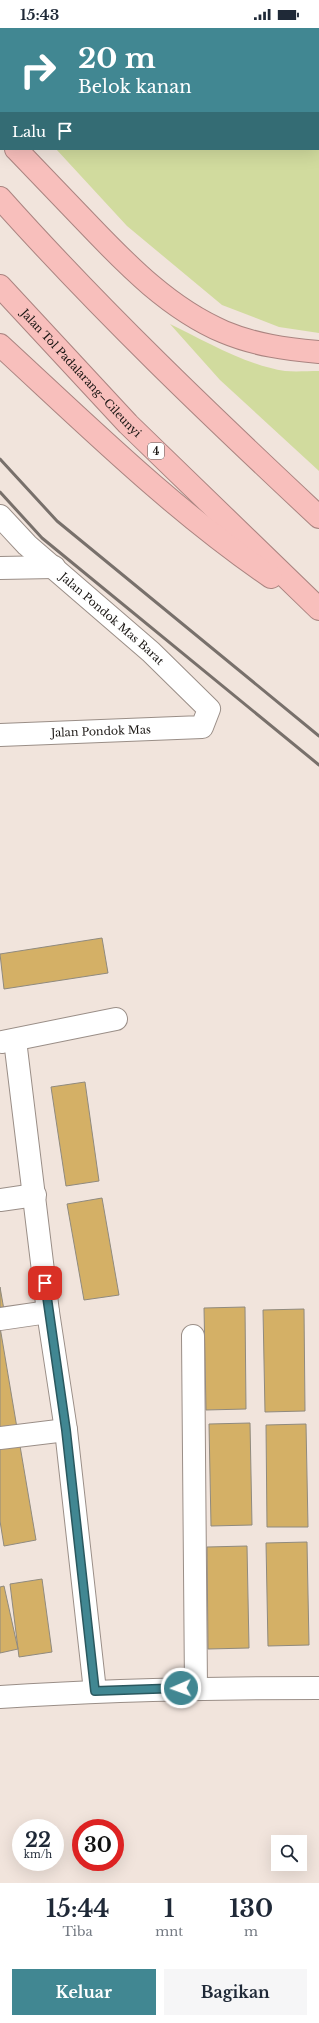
<!DOCTYPE html>
<html lang="id">
<head>
<meta charset="utf-8">
<style>
	body { margin:0; font-family:"Libre Baskerville",serif; background:#f6f6f7; color:#1f2937; height:100vh; display:flex; flex-direction:column; font-size:15px; white-space:nowrap }
	* { box-sizing:border-box; margin:0 }
	p { font-size:13px; color:#747a83 }
	.icon { flex:none; width:22px; height:22px; fill:none; stroke:currentColor; stroke-width:2; stroke-linecap:round; stroke-linejoin:round }
	.map { position:relative; height:1855px; overflow:hidden }
	.side { display:flex; flex-direction:column; background:#fff; flex:1 }
	.side>* { flex:none }
	.hud { position:absolute; left:0px; top:0px; width:319px; height:122px; box-shadow:0 4px 16px #0002; background:#418792; color:#fff; overflow:hidden }
	.buttons { position:absolute; left:271px; top:1807px; display:grid; gap:8px }
	.buttons a { display:grid; place-items:center; width:36px; height:36px; border-radius:0px; background:#fff; box-shadow:0 4px 16px #0002; font-size:20px }
	.speed { position:absolute; left:12px; top:1791px; display:flex; gap:8px; font-size:20px; font-weight:700; text-align:center }
	.speed>* { display:grid; place-content:center; width:52px; height:52px; border-radius:50%; background:#fff; box-shadow:0 4px 16px #0002; line-height:1 }
	.speed small { font-size:10px; font-weight:400 }
	.speed .limit { border:6px solid #d22; background:#fff; color:#111 }
	.pin { position:absolute; display:grid; place-items:center; width:34px; height:34px; color:#fff; margin:-17px; border-radius:8px; box-shadow:0 2px 6px #0006 }
	.me { position:absolute; width:44px; margin:-22px; rotate:268deg; stroke-linejoin:round; filter:drop-shadow(0 0 3px #0008) }
	.turn { display:flex; align-items:center; gap:14px; height:84px; padding:0 12px; font-size:18px }
	.turn .icon { width:52px; height:52px; stroke-width:2.5 }
	.turn b { display:block; font-size:28px; line-height:34px }
	.then { display:flex; align-items:center; height:38px; padding:0 12px; background:#0003; gap:8px; font-size:15px }
	.eta { display:flex; justify-content:space-evenly; align-items:center; height:68px; text-align:center }
	.eta b { font-size:24px; font-weight:700; line-height:28px }
	.action { display:flex; gap:8px; margin-top:auto; padding:8px 12px }
	.action a { flex:1; height:46px; border-radius:0px; background:#418792; color:#fff; font-size:16px; font-weight:700; line-height:46px; text-align:center }
	.action a+a { background:#f6f6f7; color:#1f2937 }
	.status { display:flex; justify-content:space-between; align-items:center; height:28px; padding:0 20px; background:#fff; direction:ltr }
	.status svg { height:11px; fill:currentColor }
	.map>svg:first-child { display:block }
	.green { fill:#d1db9e }
	.building { fill:#d4b066; stroke:#908a7e }
	.lines { fill:none; stroke-linecap:round; stroke-linejoin:round }
	.minor-casing { stroke:#9a8e87; stroke-width:24 }
	.highway-casing { stroke:#aa8480; stroke-width:24 }
	.minor { stroke:#fff; stroke-width:22 }
	.highway { stroke:#f8bfbc; stroke-width:22 }
	.rail { stroke:#78706b; stroke-width:3 }
	.route-casing { stroke:#2a585f; stroke-width:10 }
	.route { stroke:#418792; stroke-width:7 }
	.labels { text-anchor:middle; dominant-baseline:central; stroke-width:4; stroke-linejoin:round; paint-order:stroke }
	.shield { fill:#fff; stroke:#5e5b59; stroke-width:1 }
	.shield-label { font-size:10px; font-weight:bold; fill:#191512 }
	.street-label { font-size:11px; fill:#191512; stroke:#fff }
</style>
</head>
<body>
<div class="status"><b>15:43</b><svg viewBox="0 0 49 12"><path d="M0 12V9h3v3zM5 12V6h3v6zM10 12V3h3v9zM15 12V0h3v12zM26 1h20v11H26zM47 4h2v5h-2z"/></svg></div>
<div class="map">
<svg width="319" height="1855" viewBox="0 0 319 1855">
	<rect width="100%" height="100%" fill="#f1e4dc"/>
	<!-- green -->
	<g class="green">
		<polygon points="0,0 319,0 319,305 279,299 222,277 127,198 56,121 318,121 318,1 1,1 1,62"/>
		<path d="M170,296c33,16 78,42 115,47 11,1 23,0 34,0v100l-99,-91z"/>
	</g>
	<!-- building -->
	<g class="building">
		<polygon points="102,910 108,945 4,961 0,926"/>
		<polygon points="85,1054 99,1153 66,1158 51,1059"/>
		<polygon points="102,1170 119,1267 84,1272 67,1176"/>
		<polygon points="0,1259 4,1282 0,1283"/>
		<polygon points="245,1279 246,1381 206,1382 204,1280"/>
		<polygon points="304,1281 305,1383 265,1384 263,1282"/>
		<polygon points="0,1299 17,1400 0,1402"/>
		<polygon points="250,1395 252,1497 211,1498 209,1396"/>
		<polygon points="306,1396 308,1499 267,1499 266,1397"/>
		<polygon points="19,1412 36,1512 4,1518 0,1493 0,1415"/>
		<polygon points="307,1514 309,1617 268,1618 266,1515"/>
		<polygon points="247,1518 249,1620 208,1621 207,1519"/>
		<polygon points="42,1551 52,1624 19,1629 10,1556"/>
		<polygon points="4,1558 18,1621 0,1625 0,1559"/>
	</g>
	<g class="lines">
		<!-- minor casing -->
		<g class="minor-casing">
			<g id="minor">
				<path id="s1" d="M0,488l27,29 124,107 58,57 -7,18 -202,8"/>
				<polyline points="0,540 54,539"/>
				<polyline points="15,1012 48,1284 66,1402 95,1663"/>
				<polyline points="2,1014 116,991"/>
				<polyline points="0,1172 35,1167"/>
				<polyline points="0,1291 48,1284"/>
				<polyline points="193,1308 196,1660"/>
				<polyline points="0,1410 66,1402"/>
				<path d="M0,1669c106,-7 212,-9 319,-9"/>
			</g>
		</g>
		<!-- highway casing -->
		<g class="highway-casing">
			<g id="highway">
				<polyline points="0,105 1,106"/>
				<path d="M16,121c24,25 48,50 71,74 41,43 83,86 137,109 31,13 62,17 95,20"/>
				<path d="M0,170c100,112 209,216 319,319"/>
				<path id="s2" d="M0,258l128,138 191,185"/>
				<path d="M0,317c88,81 173,165 271,232"/>
			</g>
		</g>
		<!-- minor -->
		<use href="#minor" class="minor"/>
		<!-- highway -->
		<use href="#highway" class="highway"/>
		<!-- rail -->
		<g class="rail">
			<polyline points="0,431 57,493 319,708"/>
			<polyline points="0,464 42,510 319,737"/>
		</g>
	</g>
	<g class="lines">
		<!-- route casing -->
		<g class="route-casing">
			<polyline id="route" points="45,1255 66,1402 95,1663 181,1660"/>
		</g>
		<!-- route -->
		<use href="#route" class="route"/>
	</g>
	<g class="labels">
		<!-- shield labels -->
		<rect class="shield" x="148" y="415" width="16" height="16" rx="3"/>
		<g class="shield-label">
			<text x="156" y="423">4</text>
		</g>
		<!-- street labels -->
		<g class="street-label">
			<text stroke="none"><textPath href="#s2" startOffset="119">Jalan Tol Padalarang–Cileunyi</textPath></text>
			<text stroke="none"><textPath href="#s1" startOffset="152">Jalan Pondok Mas Barat</textPath></text>
			<text transform="translate(101 703) rotate(-2)">Jalan Pondok Mas</text>
		</g>
	</g>
</svg>
<div class="buttons">
<a><svg class="icon" aria-label="search" viewBox="0 0 24 24"><circle cx="10" cy="10" r="6"/><path d="M15 15l6 6"/></svg></a>
</div>
<div class="speed"><div>22<small>km/h</small></div><div class="limit">30</div></div>
<div class="pin" style="left:45px;top:1255px;background:#d93025"><svg class="icon" aria-label="arrive" viewBox="0 0 24 24"><path d="M6 21V4h12l-3 4 3 4H6"/></svg></div>
<svg class="me" style="left:181px;top:1660px" viewBox="-20 -20 40 40"><circle r="17" fill="#418792" stroke="#fff" stroke-width="3"/><path d="M0-11L8 9 0 5-8 9z" fill="#fff"/></svg>
<div class="hud">
<div class="turn"><svg class="icon" aria-label="right" viewBox="0 0 24 24"><path d="M7 20v-9h11M14 6l5 5-5 5"/></svg><div><b>20 m</b>Belok kanan</div></div>
<div class="then">Lalu<svg class="icon" aria-label="arrive" viewBox="0 0 24 24"><path d="M6 21V4h12l-3 4 3 4H6"/></svg></div>
</div>
</div>
<section class="side">
<div class="eta">
<div><b>15:44</b><p>Tiba</p></div>
<div><b>1</b><p>mnt</p></div>
<div><b>130</b><p>m</p></div>
</div>
<div class="action"><a>Keluar</a><a>Bagikan</a></div>
</section>
</body>
</html>
